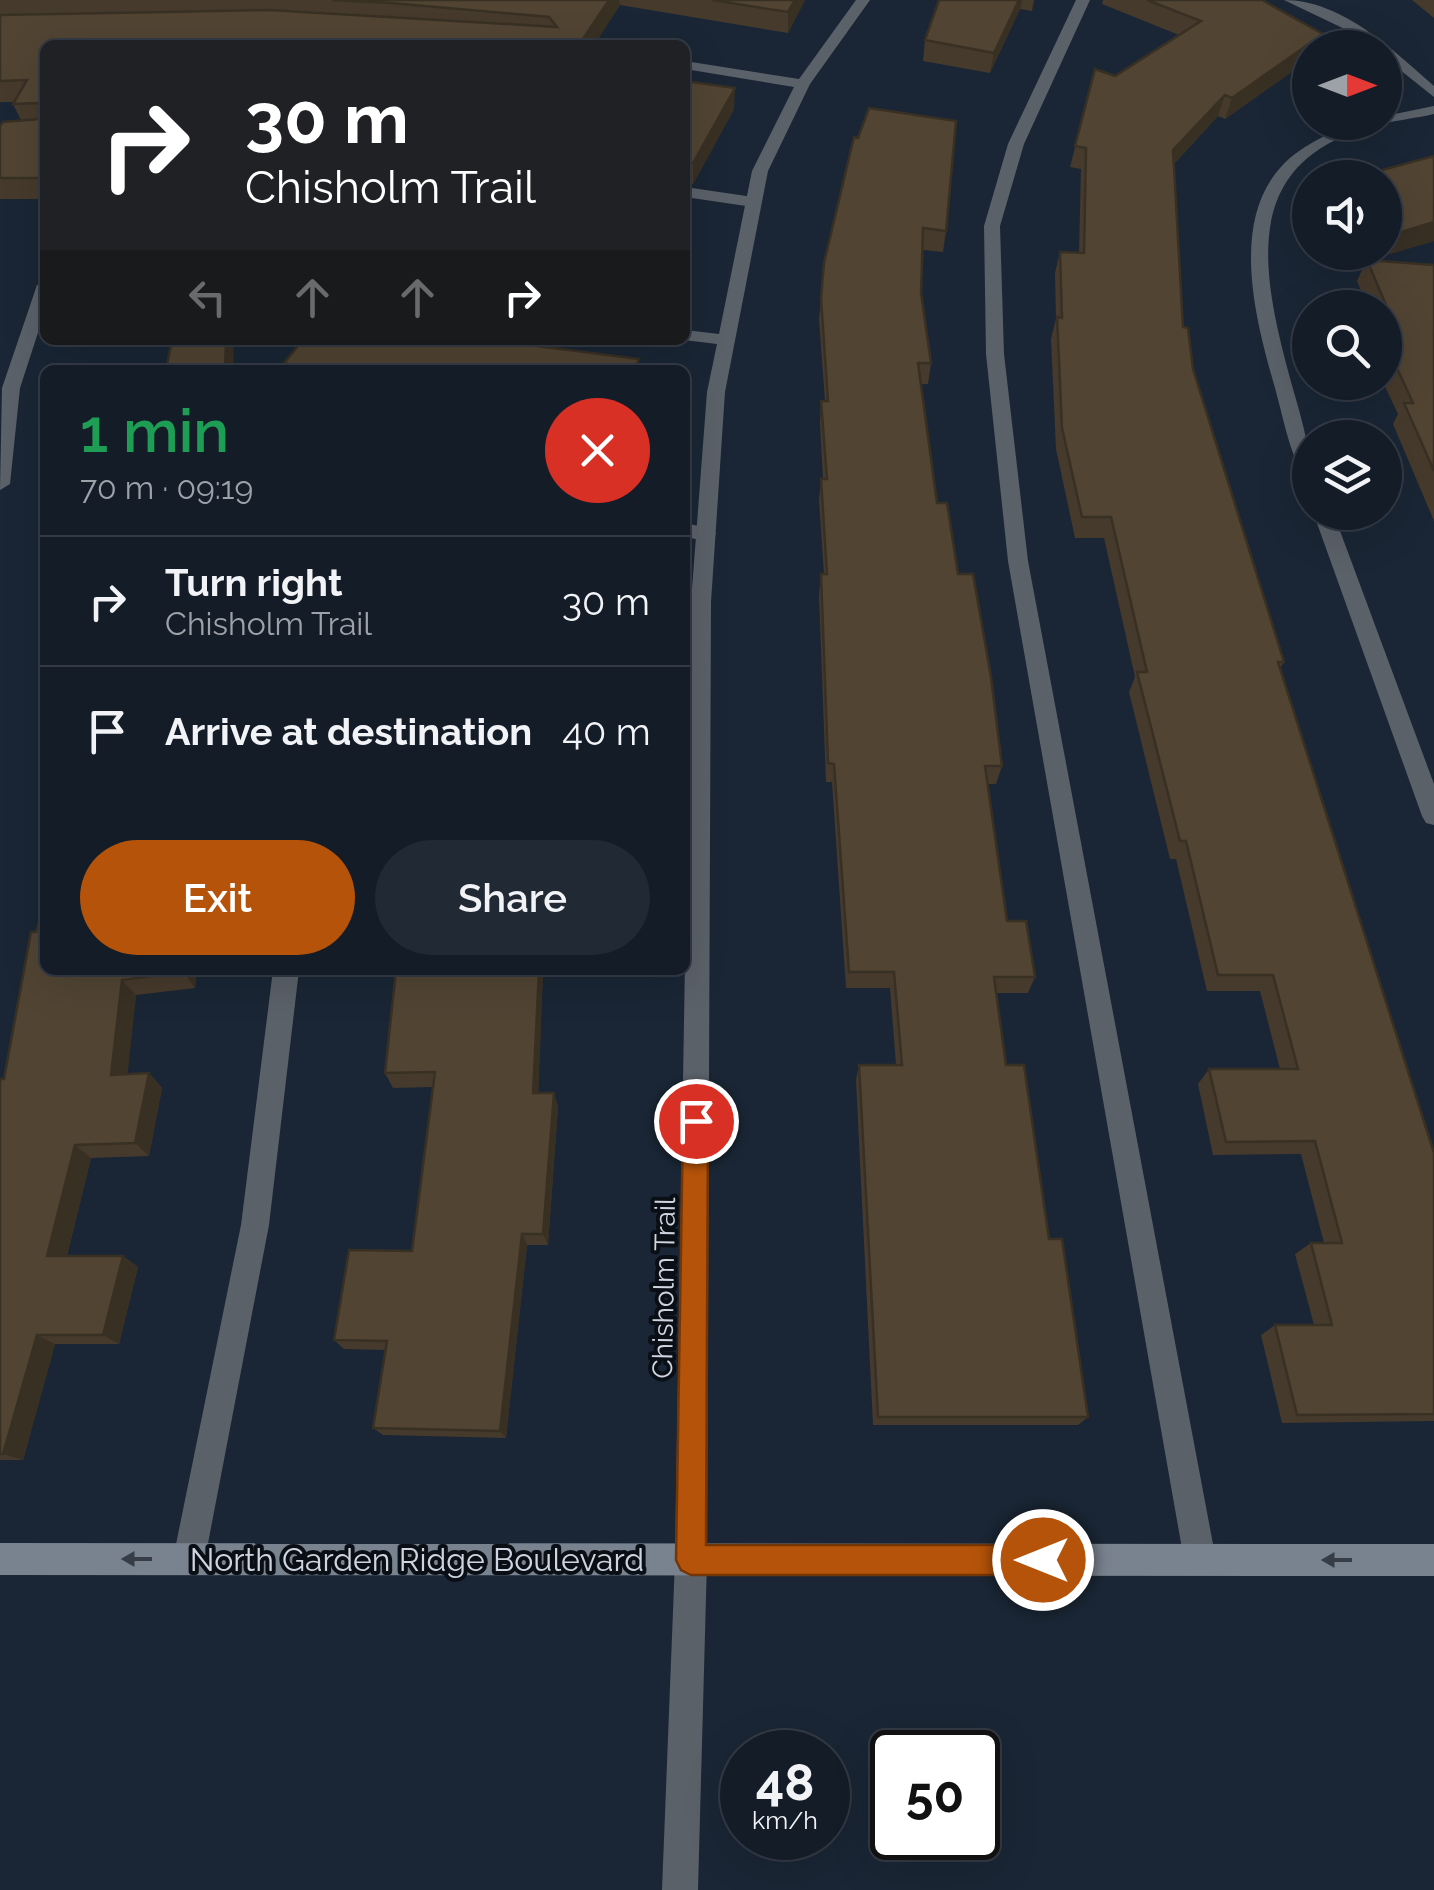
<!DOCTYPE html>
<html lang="en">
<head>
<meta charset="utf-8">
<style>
	body { margin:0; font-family:Raleway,sans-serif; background:#212934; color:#f1f3f6; height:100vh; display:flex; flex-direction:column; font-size:38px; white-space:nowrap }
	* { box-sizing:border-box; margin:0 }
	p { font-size:32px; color:#9da1a8 }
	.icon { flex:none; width:55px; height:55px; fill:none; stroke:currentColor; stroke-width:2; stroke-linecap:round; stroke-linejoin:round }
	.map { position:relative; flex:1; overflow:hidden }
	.details { position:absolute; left:40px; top:365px; width:650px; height:610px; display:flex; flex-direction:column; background:#141c28; border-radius:15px; box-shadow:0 10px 40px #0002,0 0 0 2px #333a45 }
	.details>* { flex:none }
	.guide { position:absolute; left:40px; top:40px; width:650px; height:305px; border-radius:15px; box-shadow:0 10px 40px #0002,0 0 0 2px #333a45; background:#202124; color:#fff; overflow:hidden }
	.needle { width:65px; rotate:90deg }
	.fabs { position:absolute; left:1292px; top:30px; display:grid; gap:20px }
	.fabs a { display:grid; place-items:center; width:110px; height:110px; border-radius:50%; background:#141c28; box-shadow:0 10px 40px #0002,0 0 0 2px #333a45; font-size:50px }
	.speed { position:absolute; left:720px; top:1730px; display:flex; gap:20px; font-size:50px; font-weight:700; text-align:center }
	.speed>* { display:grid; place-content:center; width:130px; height:130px; border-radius:50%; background:#141c28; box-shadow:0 10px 40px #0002,0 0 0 2px #333a45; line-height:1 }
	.speed small { font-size:25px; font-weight:400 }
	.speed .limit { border:5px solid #111; border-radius:15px; background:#fff; color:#111 }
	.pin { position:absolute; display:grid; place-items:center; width:85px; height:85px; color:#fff; margin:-42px; border:5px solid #fff; border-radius:50%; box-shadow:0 2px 10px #0007 }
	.me { position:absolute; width:110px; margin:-55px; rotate:270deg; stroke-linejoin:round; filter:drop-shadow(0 0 8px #0008) }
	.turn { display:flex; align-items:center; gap:35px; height:210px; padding:0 40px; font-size:45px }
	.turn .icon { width:130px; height:130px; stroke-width:2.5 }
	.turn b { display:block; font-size:70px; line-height:85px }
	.lanes { display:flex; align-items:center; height:95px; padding:0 40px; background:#0003; justify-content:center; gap:50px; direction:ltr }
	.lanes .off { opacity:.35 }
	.round { display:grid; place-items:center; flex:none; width:105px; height:105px; border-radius:52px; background:#212934 }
	.headline { display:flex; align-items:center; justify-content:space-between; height:170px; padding:0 40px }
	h1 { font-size:60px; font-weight:600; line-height:75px; color:#1e9e55 }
	.cta { display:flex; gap:20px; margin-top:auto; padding:20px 40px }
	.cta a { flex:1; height:115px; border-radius:60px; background:#b45309; color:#fff; font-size:40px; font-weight:600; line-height:115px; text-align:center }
	.cta a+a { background:#212934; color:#f1f3f6 }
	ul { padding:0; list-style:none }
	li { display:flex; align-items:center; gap:30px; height:130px; padding:0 40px; border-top:2px solid #333a45 }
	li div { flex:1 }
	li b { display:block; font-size:38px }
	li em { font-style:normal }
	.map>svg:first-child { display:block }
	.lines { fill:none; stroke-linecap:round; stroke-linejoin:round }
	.lane { fill:#5b6169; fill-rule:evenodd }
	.street { fill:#5b6169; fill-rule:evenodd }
	.secondary { fill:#79828f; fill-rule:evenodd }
	.wall { fill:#463a2c }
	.shaded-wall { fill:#393024 }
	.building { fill:#514433; stroke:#393024; stroke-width:2.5 }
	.oneway { fill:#363d46 }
	.route { fill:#b45309; stroke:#753606; stroke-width:2.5 }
	.labels { text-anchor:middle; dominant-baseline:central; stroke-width:8; stroke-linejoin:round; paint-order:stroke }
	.street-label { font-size:28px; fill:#ced5e0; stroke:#0a0f16 }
	.near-street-label { font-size:32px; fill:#ced5e0; stroke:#0a0f16 }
</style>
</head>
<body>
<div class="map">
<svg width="1434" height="1890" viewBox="0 0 1434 1890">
	<rect width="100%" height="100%" fill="#1a2635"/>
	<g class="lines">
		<!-- lane -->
		<g class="lane">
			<polygon points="1076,0 1090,0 1024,144 1000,226 1004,354 1028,561 1216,1560 1211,1571 1200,1576 1189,1571 1184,1560 1008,561 986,354 984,226 1008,144"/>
			<polygon points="685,187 753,197 761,202 753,207 685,197"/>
			<polygon points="685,523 713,529 716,534 706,541 685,537"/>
			<polygon points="273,970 299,970 269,1225 205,1559 200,1570 189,1575 178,1570 173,1559 241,1225"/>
		</g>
		<!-- street -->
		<g class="street">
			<polygon points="856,0 870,0 810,84 768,171 725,392 711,602 707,1560 698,1890 662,1890 675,1560 691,602 707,392 717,344 684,340 685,330 719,334 752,171 794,87 685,69 685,61 799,79"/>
			<path d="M1284,0c58,0 109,50 150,86v11l-49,-39v-10h-14l-18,-15z"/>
			<path d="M1434,106v8c-17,4 -36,6 -52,10 -137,32 -124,133 -95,243 10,39 23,71 23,111l-7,-2c-14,-26 -20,-59 -28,-88 -22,-77 -52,-190 30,-241 26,-16 50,-25 80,-25v-6z"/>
			<polygon points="45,280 45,311 20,388 10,484 0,490 2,388 37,285"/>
			<polygon points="1313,512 1333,512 1434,784 1434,825 1426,823 1422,816"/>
		</g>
		<!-- secondary -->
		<polygon class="secondary" points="0,1543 1434,1544 1434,1576 0,1575"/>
	</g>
	<!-- wall -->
	<g class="wall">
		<polygon points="0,0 805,0 788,33 620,5 594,45 45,45 45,199 0,199 0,126 21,120 13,104 15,102 0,102"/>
		<polygon points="939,0 1034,0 1032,11 1020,9 990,73 923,61 925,40"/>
		<polygon points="1103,0 1262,0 1323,34 1318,48 1310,48 1310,59 1225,119 1218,116 1174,164 1183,327 1193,369 1284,662 1280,668 1434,1153 1434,1421 1282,1423 1261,1335 1275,1325 1314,1325 1295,1254 1311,1243 1324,1243 1301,1154 1213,1155 1198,1084 1209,1069 1280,1069 1260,991 1207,991 1176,859 1170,859 1129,692 1135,677 1104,538 1075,538 1056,449 1051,339 1056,319 1055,273 1060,252 1079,253 1081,169 1070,167 1095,69 1115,76 1179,35 1102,4"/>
		<polygon points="1412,0 1434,0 1434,18"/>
		<polygon points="685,81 734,109 693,184 685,184"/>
		<polygon points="858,138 946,231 943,252 923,250 921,293 931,363 928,384 921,384 937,503 958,574 1002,766 996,784 988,784 1007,921 1035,977 1028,993 996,993 1006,1065 1049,1239 1088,1417 1078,1425 873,1425 856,1080 859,1065 896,1065 890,988 846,988 832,782 826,782 819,595 821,574 824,574 819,500 821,479 823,479 820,423 821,401 825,401 819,319 821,298"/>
		<polygon points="1434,156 1434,241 1369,260 1434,265 1434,521 1393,424 1398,414 1383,382 1385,382 1385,308 1368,308 1357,281 1366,261 1361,262 1359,252 1385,252 1385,178 1360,178 1360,176"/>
		<polygon points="524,344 639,359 639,370 287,370 284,363"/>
		<polygon points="45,970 197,970 195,988 136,995 127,1074 149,1073 162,1088 149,1156 91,1158 67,1256 123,1256 138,1267 119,1344 55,1344 23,1460 0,1460 0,1079 4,1079"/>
		<polygon points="396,970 543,970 538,1093 554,1093 558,1107 548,1245 527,1245 506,1438 383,1435 373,1428 386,1350 344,1349 334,1340 412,1251 433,1087 393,1088 385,1073"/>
	</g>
	<!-- shaded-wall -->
	<g class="shaded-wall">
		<polygon points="609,0 619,0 620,5 594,45 579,45"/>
		<polygon points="795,0 805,0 788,33 788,12"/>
		<polygon points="1019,0 1022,0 1020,9 990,73 994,53"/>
		<polygon points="1323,34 1318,48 1310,48 1310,59 1225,119 1232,98"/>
		<polygon points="735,88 734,109 693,184 693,163"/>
		<polygon points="1225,95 1218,116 1167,171 1173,150"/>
		<polygon points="1434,222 1434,241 1361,262 1365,252 1385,252 1385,237"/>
		<polygon points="226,340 234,340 233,370 225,370"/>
		<polygon points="183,970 197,970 195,988 183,972"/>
		<polygon points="539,970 543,970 538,1107 533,1093"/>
		<polygon points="122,980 136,995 126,1089 111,1075"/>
		<polygon points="149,1073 162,1088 149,1156 135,1143"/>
		<polygon points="554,1093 558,1107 548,1245 543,1234"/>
		<polygon points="75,1145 91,1158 64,1267 47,1256"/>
		<polygon points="522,1234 527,1245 506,1438 500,1431"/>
		<polygon points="123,1256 138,1267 119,1344 103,1335"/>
		<polygon points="37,1335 55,1344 23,1460 3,1454"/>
	</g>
	<!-- building -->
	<g class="building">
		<polygon points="332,0 609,0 579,45 45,45 45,178 0,178 0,126 3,122 39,119 39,103 13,104 27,80 0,81 0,15 269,10 557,27 549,17 391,3"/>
		<polygon points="712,0 795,0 788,12"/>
		<polygon points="939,0 1019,0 994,53 925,40"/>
		<polygon points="1147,0 1262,0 1323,34 1232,98 1225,95 1173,150 1183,327 1188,328 1193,369 1284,662 1278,662 1434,1153 1434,1414 1297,1415 1275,1325 1332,1325 1311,1243 1342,1243 1315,1141 1226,1142 1209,1069 1298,1069 1273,975 1218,975 1186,841 1180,841 1137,672 1147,672 1111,517 1082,517 1062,428 1057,317 1062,318 1060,252 1084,253 1086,148 1075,146 1095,69 1115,76 1201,21"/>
		<polygon points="685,81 735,88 693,163 685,163"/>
		<polygon points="869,108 956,121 946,231 923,228 921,293 931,363 918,363 937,503 947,503 958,574 973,574 991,677 1002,766 985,766 1007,921 1026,921 1035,977 994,977 1006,1065 1024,1065 1049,1239 1062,1239 1088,1417 878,1417 859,1065 902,1065 894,972 849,972 834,764 828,763 821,574 827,574 821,479 827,479 821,401 828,401 821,298 824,263 854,137 858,138"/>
		<polygon points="1434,156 1434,222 1385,237 1385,178 1361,178 1360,176"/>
		<polygon points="1367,260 1434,265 1434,471 1404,403 1413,403 1385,342 1385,329 1396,329"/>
		<polygon points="172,340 226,340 225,370 166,370"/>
		<polygon points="303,340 523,340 521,344 639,359 634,370 318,370 284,363"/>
		<polygon points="45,901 45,970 183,970 183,972 122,980 111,1075 149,1073 135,1143 75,1145 47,1256 123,1256 103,1335 37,1335 3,1454 0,1454 0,1079 4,1079 31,932 36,932"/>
		<polygon points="396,970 539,970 533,1093 554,1093 543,1234 522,1234 500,1431 373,1428 387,1341 334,1340 349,1250 412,1251 435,1072 385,1073"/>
	</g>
	<!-- one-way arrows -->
	<defs><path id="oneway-solid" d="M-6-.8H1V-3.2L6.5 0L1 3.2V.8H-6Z" transform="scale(2.5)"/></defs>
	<g class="oneway">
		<use href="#oneway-solid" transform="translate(137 1559) rotate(180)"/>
		<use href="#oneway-solid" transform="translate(1337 1560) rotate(-180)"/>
	</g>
	<!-- route -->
	<polygon class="route" points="696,1109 704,1113 708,1121 706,1545 1043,1545 1053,1549 1058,1560 1053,1570 1043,1575 691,1575 681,1570 676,1560 683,1121 687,1113"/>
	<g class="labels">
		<!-- street labels -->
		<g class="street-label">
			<text transform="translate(664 1288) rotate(-89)">Chisholm Trail</text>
		</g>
		<!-- near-street labels -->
		<g class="near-street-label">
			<text x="417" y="1559">North Garden Ridge Boulevard</text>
		</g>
	</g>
</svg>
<div class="fabs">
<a><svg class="needle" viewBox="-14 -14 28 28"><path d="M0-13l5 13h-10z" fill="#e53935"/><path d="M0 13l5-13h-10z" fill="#9da1a8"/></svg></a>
<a><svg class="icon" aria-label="sound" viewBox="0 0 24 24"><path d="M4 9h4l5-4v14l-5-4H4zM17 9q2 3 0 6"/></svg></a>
<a><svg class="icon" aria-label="search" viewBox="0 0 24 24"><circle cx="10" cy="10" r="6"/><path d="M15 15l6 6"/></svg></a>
<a><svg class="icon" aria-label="layers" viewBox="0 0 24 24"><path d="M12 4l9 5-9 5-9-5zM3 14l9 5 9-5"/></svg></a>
</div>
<div class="speed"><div>48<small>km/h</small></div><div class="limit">50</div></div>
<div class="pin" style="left:696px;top:1121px;background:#d93025"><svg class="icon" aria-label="arrive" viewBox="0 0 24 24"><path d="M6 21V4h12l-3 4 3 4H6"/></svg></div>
<svg class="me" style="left:1043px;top:1560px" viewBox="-20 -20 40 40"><circle r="17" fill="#b45309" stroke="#fff" stroke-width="3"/><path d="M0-11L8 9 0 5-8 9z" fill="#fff"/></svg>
<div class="guide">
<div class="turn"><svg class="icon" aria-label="right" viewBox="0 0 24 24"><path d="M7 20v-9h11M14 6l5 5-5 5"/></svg><div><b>30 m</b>Chisholm Trail</div></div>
<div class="lanes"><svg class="icon off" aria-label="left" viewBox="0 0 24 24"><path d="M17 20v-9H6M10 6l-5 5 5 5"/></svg><svg class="icon off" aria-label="ahead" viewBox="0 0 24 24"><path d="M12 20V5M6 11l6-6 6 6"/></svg><svg class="icon off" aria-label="ahead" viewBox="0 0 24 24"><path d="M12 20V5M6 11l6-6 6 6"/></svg><svg class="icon" aria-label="right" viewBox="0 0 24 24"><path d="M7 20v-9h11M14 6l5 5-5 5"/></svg></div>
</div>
<section class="details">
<div class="headline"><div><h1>1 min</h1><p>70 m · 09:19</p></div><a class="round" style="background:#d93025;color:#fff"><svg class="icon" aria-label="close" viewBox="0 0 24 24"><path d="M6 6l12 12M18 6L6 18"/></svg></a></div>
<ul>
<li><svg class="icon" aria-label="right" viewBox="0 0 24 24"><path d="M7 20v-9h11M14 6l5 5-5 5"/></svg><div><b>Turn right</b><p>Chisholm Trail</p></div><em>30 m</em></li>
<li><svg class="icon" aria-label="arrive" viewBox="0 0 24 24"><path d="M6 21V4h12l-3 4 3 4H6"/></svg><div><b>Arrive at destination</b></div><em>40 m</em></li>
</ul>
<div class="cta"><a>Exit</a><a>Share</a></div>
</section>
</div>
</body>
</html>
